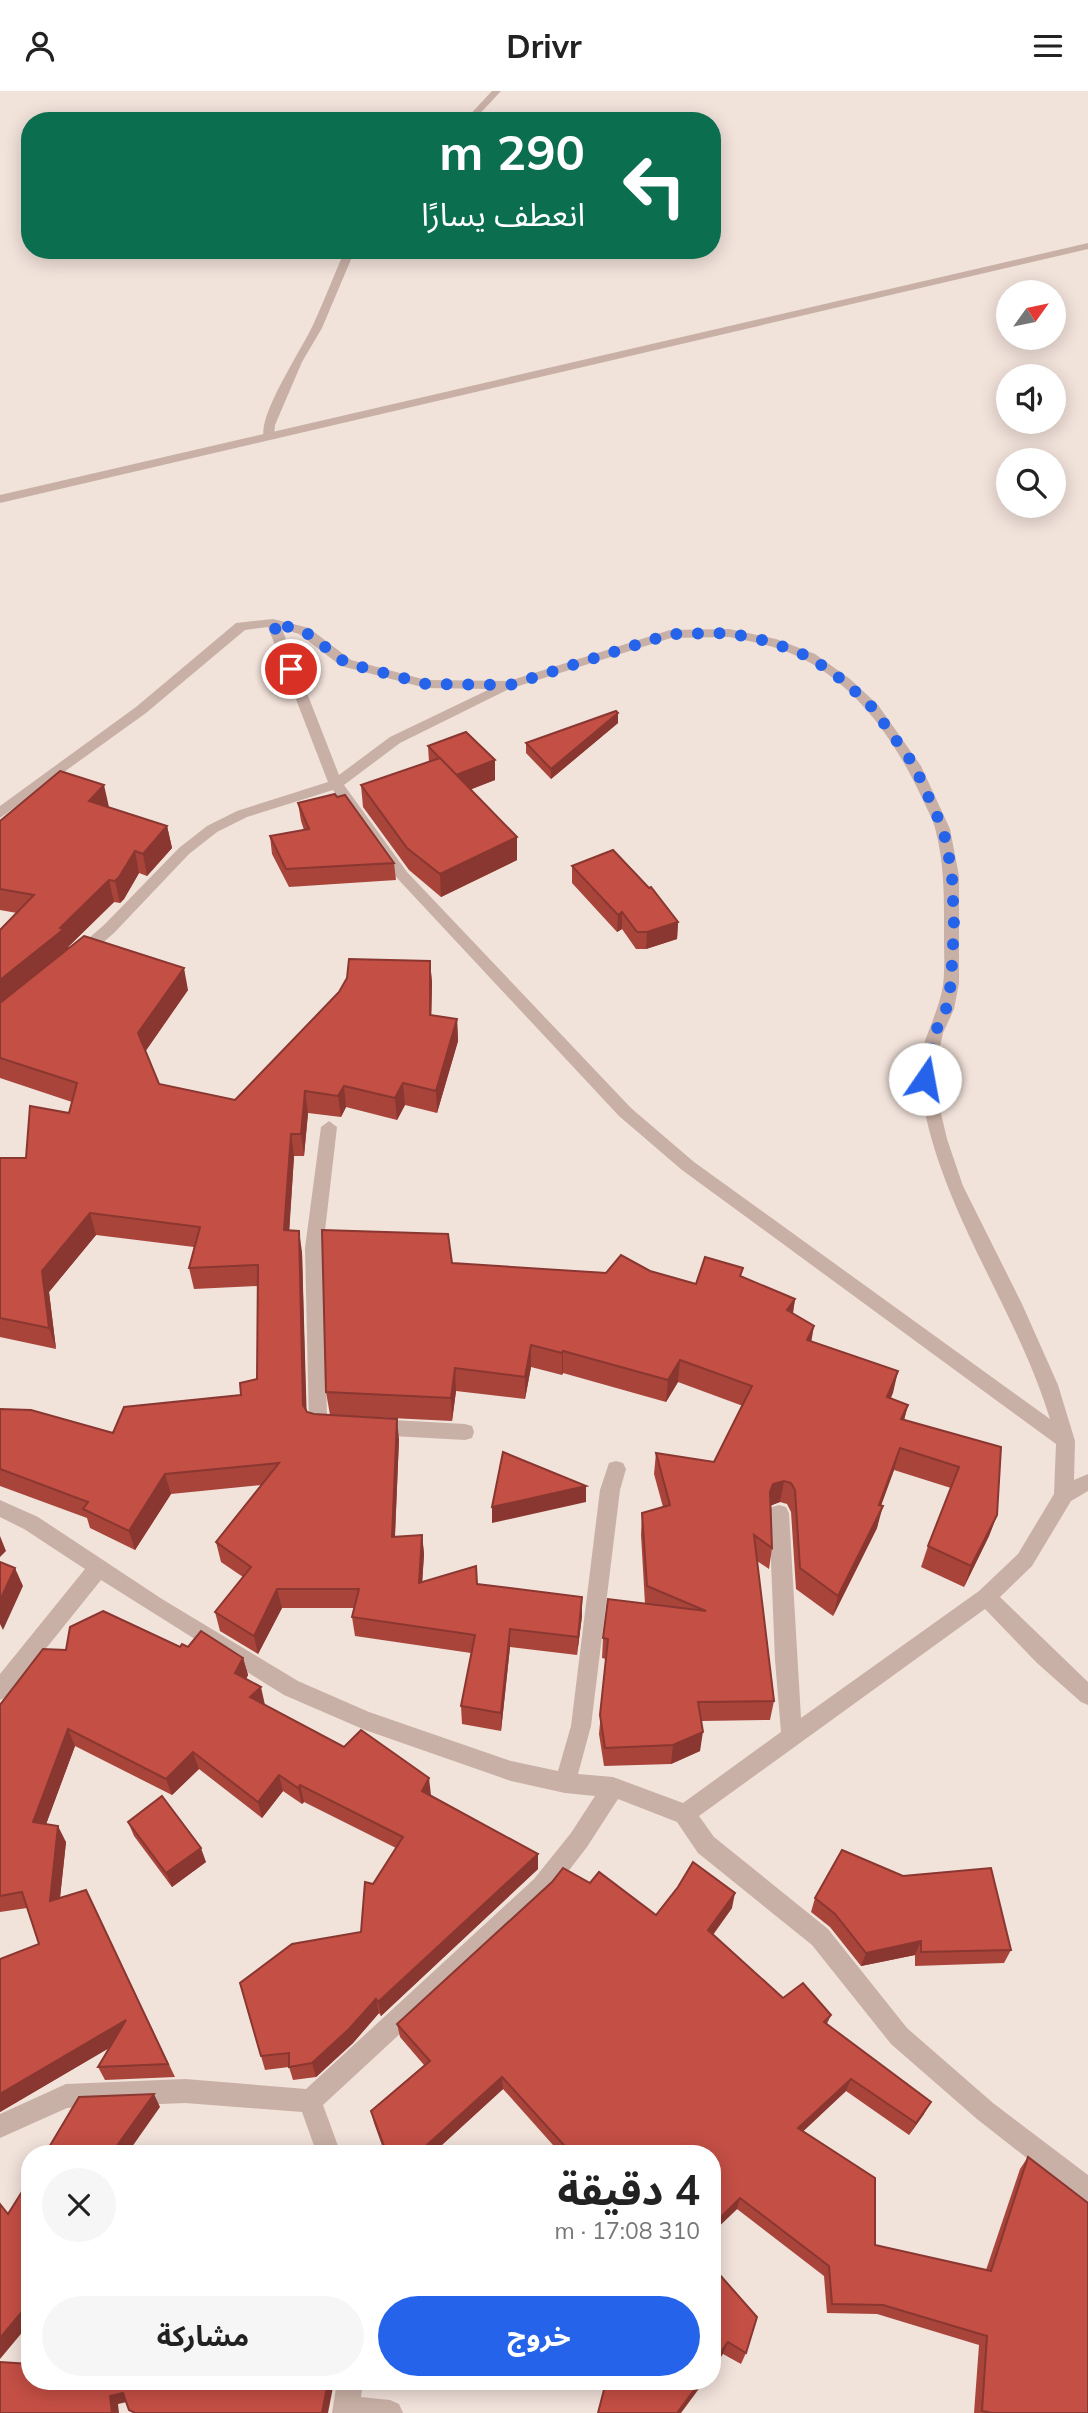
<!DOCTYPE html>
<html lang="ar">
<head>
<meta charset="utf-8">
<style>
	body { margin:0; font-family:Mulish,"Noto Sans Arabic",sans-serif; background:#f6f6f6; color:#222; direction:rtl; height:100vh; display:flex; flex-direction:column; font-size:26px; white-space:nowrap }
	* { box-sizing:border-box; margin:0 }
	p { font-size:23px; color:#767676 }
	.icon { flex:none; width:38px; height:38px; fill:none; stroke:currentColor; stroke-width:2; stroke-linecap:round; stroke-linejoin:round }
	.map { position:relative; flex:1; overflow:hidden; direction:ltr }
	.details { position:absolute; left:21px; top:2054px; width:700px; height:245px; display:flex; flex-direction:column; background:#fff; border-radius:28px; box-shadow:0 4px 18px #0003; direction:rtl }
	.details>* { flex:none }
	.guide { position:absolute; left:21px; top:21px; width:700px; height:147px; border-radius:28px; box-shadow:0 4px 18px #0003; direction:rtl; background:#0b6e4f; color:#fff; overflow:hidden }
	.needle { width:46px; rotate:57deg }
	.fabs { position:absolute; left:996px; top:189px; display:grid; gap:14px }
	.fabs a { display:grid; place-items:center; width:70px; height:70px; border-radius:50%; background:#fff; box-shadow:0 4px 18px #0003; font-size:35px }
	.pin { position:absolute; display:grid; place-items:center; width:60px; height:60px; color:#fff; margin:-30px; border:4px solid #fff; border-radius:50%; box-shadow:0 2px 7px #0007 }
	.me { position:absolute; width:77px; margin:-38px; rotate:12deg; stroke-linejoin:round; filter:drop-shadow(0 0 5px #0008) }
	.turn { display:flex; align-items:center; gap:24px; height:147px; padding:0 21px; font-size:32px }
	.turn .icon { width:91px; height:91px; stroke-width:2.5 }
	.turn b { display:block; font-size:49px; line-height:60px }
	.round { display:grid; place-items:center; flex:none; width:74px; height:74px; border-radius:37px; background:#f6f6f6 }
	.summary { display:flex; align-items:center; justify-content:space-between; height:119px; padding:0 21px }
	h1 { font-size:42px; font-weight:700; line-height:52px }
	.cta { display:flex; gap:14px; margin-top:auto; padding:14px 21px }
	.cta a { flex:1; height:80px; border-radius:42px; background:#2563eb; color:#fff; font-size:28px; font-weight:700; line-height:80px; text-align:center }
	.cta a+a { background:#f6f6f6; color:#222 }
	header { display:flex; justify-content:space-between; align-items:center; height:91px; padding:0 21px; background:#fff; font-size:32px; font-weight:700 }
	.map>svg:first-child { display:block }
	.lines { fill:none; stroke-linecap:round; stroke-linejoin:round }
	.minor { fill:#c9b0a6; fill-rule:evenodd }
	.tertiary { fill:#c9b0a6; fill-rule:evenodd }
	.wall { fill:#a9443b }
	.shaded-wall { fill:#893730 }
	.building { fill:#c44f45; stroke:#893730; stroke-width:2 }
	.route { stroke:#2563eb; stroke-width:12; stroke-dasharray:0 21.6 }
</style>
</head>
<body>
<header><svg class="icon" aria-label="menu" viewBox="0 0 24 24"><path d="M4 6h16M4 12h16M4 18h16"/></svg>Drivr<svg class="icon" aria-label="person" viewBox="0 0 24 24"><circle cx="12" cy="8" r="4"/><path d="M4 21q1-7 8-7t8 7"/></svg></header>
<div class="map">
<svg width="1088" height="2322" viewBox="0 0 1088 2322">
	<rect width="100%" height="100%" fill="#f1e2da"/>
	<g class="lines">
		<!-- minor -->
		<g class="minor">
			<polygon points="492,0 501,0 473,30 464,30"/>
			<path d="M345,159h10l-33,78 -20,34 -27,63 -1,11 -10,2c-7,-22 38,-89 49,-113 11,-24 21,-50 32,-75z"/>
			<path d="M273,528l36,9 42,32 75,20 83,1 161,-51 59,-1 47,10 39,15 35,25 28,26 43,61 29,63 9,47v107l-5,26 -11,24 -10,46 14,60 16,47 59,118 36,81 17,56 -1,39 14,-6v17l-17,10 -39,65 -32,31 88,85v23l-7,-3 -44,-39 -52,-54 -286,207 15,21 114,92 79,99 86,75 95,72v27l-9,-3 -102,-80 -86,-75 -79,-99 -114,-92 -21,-31 -59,-23 -31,48 -37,48 -227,210 18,49h-24l-15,-42 -117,-9 -118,5 -67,30v-24l66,-30 119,-5 121,10 228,-210 37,-46 24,-37 -30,-3 -54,-12 -146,-51 -81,-35 -183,-115 -94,117 -7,3v-26l85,-105 -61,-40 -24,-12v-17l38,17 124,82 136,82 71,31 142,49 47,10 13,-45 29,-236 9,-27 7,-2 7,2 3,6 -6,21 -29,236 -13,48 35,3 70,26 98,-71 -6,-72 -6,-147 3,-6 7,-2 7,2 3,6 12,205 178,-127 39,-37 36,-60 2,-50 -374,-274 -63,-54 -222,-238 -64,-88 -86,27 -30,15 -28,22 -75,79 -30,26h-10l-3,-4 3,-4 30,-26 75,-77 28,-22 30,-15 91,-29 -60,-155 -23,3 -99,83 -146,105v-12l136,-99 100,-84zM282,538l17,5 42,32 85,22 64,1 -100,48 -51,38zM729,546c26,5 52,10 76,23 54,28 92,84 117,138 5,11 12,23 14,34 9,36 8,69 8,105 0,16 1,32 -1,48 -4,30 -28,67 -26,96 1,12 6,24 9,36 24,107 92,197 124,302l-356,-257 -63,-54 -224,-236 -63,-87 56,-42 109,-54 162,-51z"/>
			<polygon points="329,1030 337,1036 323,1157 327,1326 339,1328 341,1334 339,1340 332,1342 311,1339 309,1333 305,1157 321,1036"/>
			<polygon points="374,1328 465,1333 472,1335 474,1341 472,1347 465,1349 374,1344 367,1342 365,1336 367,1330"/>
			<polygon points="337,2291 363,2291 361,2306 390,2309 399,2313 403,2322 332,2322"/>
		</g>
		<!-- tertiary -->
		<polygon class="tertiary" points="1088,152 1088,158 0,412 0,404"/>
	</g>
	<!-- wall -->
	<g class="wall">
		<polygon points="618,622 618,632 551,688 526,662 526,652"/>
		<polygon points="428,655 495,669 495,689 470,698 517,746 517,769 441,806 409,779 363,716 361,694 429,671"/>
		<polygon points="298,712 394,772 396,789 289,796 272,763 270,745 304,739 301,730"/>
		<polygon points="109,716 167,735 172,757 147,785 139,782 124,808 120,812 114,811 68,856 188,899 145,960 159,993 235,1009 430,870 432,892 431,924 457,928 458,950 437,1022 405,1014 397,1029 346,1016 341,1026 308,1022 304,1065 294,1065 289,1139 302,1161 306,1320 307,1321 399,1348 395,1446 422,1444 424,1463 422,1491 477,1493 582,1525 577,1564 510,1556 501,1640 462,1633 461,1615 471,1562 355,1545 352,1526 354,1517 282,1517 258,1563 220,1540 215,1521 243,1486 221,1471 216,1451 262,1394 171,1403 135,1459 90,1437 87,1427 0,1395 0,1318 113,1342 241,1304 257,1288 258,1195 194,1198 189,1177 194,1156 96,1144 49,1201 56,1258 0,1246 0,1067 26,1067 69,1022 72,1011 0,987 0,839 17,822 0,819 0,730"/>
		<polygon points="572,775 678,831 677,848 646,858 636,858 622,838 617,841 572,792"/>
		<polygon points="452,1172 606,1182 650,1180 696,1193 742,1186 795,1208 793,1223 811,1251 898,1280 890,1307 908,1314 904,1329 1001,1356 997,1424 989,1445 964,1496 921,1476 928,1455 951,1397 894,1379 881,1415 877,1437 833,1525 796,1498 791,1421 787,1413 780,1411 771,1414 772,1457 769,1478 757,1470 774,1610 770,1629 701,1630 700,1660 671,1673 604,1675 599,1643 606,1568 602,1567 603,1547 645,1513 641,1444 642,1422 663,1416 654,1383 656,1362 714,1371 743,1315 678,1291 666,1311 563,1282 562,1284 531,1276 525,1308 456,1300 452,1330 330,1324 326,1301"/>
		<polygon points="180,1556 188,1556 243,1567 248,1584 246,1588 265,1614 431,1704 430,1704 538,1778 381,1925 379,1922 353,1952 316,1986 293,1989 289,1976 265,1979 261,1965 361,1841 373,1793 396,1757 304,1711 302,1713 283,1700 262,1727 199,1678 172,1704 75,1655 46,1733 66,1751 60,1807 86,1799 175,1986 105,1989 98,1976 109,1957 0,2021 0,1868 39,1853 27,1817 0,1821 0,1614 66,1559"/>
		<polygon points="128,1731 206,1771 172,1796 134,1745"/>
		<polygon points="590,1792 656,1824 732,1817 713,1844 783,1907 831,1924 827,1933 924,2023 909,2044 846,2000 803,2040 875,2154 986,2179 1020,2078 1028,2066 1087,2264 1088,2322 974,2322 979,2254 877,2223 827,2222 824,2185 737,2118 712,2142 712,2063 561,2063 503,1998 432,2063 385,2063 374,2032 371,2020 424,1974 400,1946 397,1933"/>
		<polygon points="815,1807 1011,1859 1004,1872 915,1875 915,1864 861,1875 830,1836 811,1821"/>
		<polygon points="712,2175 746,2262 741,2273 723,2263"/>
	</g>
	<!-- shaded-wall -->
	<g class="shaded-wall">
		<polygon points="618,622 618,632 551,688 551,678"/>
		<polygon points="495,669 495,689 457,704 456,684"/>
		<polygon points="104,694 109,716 89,710"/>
		<polygon points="167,735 172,757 147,785 143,763"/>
		<polygon points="517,746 517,769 441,806 440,783"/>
		<polygon points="135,760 139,782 124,808 120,812 115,790"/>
		<polygon points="109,789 114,811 68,856 69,860 0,917 0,889 60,837"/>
		<polygon points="622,821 622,838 617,841 618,824"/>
		<polygon points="678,831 677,848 646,858 647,841"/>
		<polygon points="430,870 432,892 431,945 430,924"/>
		<polygon points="184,877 188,899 143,964 138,942"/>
		<polygon points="457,928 458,950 437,1022 436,1000"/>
		<polygon points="403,992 405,1014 397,1029 395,1007"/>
		<polygon points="344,995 346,1016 341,1026 338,1005"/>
		<polygon points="305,1000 308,1022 304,1065 301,1043"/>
		<polygon points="291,1043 294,1065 288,1160 284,1139"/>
		<polygon points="90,1122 96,1144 49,1201 56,1258 49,1237 42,1180"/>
		<polygon points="299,1140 302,1161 307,1334 303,1314"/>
		<polygon points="795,1208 791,1231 787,1219"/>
		<polygon points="814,1235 810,1258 807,1249"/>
		<polygon points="531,1254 531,1276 525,1308 525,1286"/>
		<polygon points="563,1260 563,1282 562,1284 562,1262"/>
		<polygon points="680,1269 678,1291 666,1311 668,1289"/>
		<polygon points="455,1277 456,1300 452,1330 451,1307"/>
		<polygon points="898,1280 893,1302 882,1328 887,1306"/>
		<polygon points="908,1314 902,1336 901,1328"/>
		<polygon points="397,1328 399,1348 394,1465 392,1446"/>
		<polygon points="900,1357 894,1379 875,1430 883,1415 877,1437 833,1525 838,1505 879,1414"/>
		<polygon points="165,1383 171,1403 135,1459 129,1440"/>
		<polygon points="784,1390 780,1411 770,1415 770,1401 773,1393"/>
		<polygon points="586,1395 586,1411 492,1432 492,1416"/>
		<polygon points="997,1424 989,1445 964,1496 971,1475"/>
		<polygon points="422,1444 424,1463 421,1511 419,1492"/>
		<polygon points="0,1445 6,1460 0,1466"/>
		<polygon points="15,1477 23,1495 3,1539 0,1533 0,1509"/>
		<polygon points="277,1498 282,1517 258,1563 254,1545"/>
		<polygon points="582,1506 582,1525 577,1564 578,1546"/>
		<polygon points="510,1538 510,1556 501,1640 501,1622"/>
		<polygon points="243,1567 248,1584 240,1600 235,1582"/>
		<polygon points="261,1596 265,1614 250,1606"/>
		<polygon points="68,1638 75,1655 41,1747 33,1731"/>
		<polygon points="703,1641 700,1660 671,1673 673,1654"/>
		<polygon points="193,1661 199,1678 172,1704 166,1688"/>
		<polygon points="279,1684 283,1700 262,1727 258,1711"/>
		<polygon points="429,1687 431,1704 424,1716 422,1700"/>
		<polygon points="300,1694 304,1711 302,1713 298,1697"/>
		<polygon points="58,1735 66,1751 58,1825 50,1810"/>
		<polygon points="201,1757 206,1771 172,1796 166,1782"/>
		<polygon points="538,1763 538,1778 381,1925 378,1911"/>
		<polygon points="735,1802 732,1817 705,1854 708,1839"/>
		<polygon points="921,1850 915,1864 861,1875 866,1862"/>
		<polygon points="376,1908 379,1922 353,1952 316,1986 312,1972"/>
		<polygon points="126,1929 133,1943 0,2021 0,2003"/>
		<polygon points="502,1986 503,1998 432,2063 417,2063"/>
		<polygon points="851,1988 846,2000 794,2049 798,2037"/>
		<polygon points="154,2003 160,2016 127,2063 111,2063"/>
		<polygon points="931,2011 924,2023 909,2044 916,2032"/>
		<polygon points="740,2107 737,2118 712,2142 712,2135"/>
		<polygon points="30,2211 30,2232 0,2268 0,2247"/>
		<polygon points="728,2251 723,2263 712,2279 712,2273"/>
		<polygon points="328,2291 334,2291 328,2322 322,2322"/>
		<polygon points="700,2291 704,2291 681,2322 677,2322"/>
		<polygon points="123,2302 131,2310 118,2313 119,2322 112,2322 110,2305"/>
	</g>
	<!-- building -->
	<g class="building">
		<polygon points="616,620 618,622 551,678 526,652"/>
		<polygon points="466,641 495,669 456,684 428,655"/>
		<polygon points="440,667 517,746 440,783 407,757 361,694"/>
		<polygon points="60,680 104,694 89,710 167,735 143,763 135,760 119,786 115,790 109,789 60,837 64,838 0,889 0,839 34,804 0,798 0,730"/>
		<polygon points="335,703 337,706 345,704 394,772 286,778 270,745 309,738 298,712"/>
		<polygon points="613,759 649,797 651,796 678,831 647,841 637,841 622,821 618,824 572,775"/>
		<polygon points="84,845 184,877 138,942 159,993 235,1009 339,901 347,887 349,868 430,870 430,924 457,928 436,1000 403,992 395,1007 344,995 338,1005 305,1000 301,1043 291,1043 284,1139 299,1140 303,1314 307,1321 314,1323 397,1328 392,1446 422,1444 419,1492 476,1475 477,1493 582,1506 578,1546 510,1538 501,1622 461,1615 475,1544 352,1526 359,1498 277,1498 254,1545 215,1521 251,1476 216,1451 279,1372 165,1383 129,1440 83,1418 88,1411 0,1378 0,1318 31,1319 113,1342 124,1316 241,1304 240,1292 257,1288 258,1174 189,1177 200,1136 90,1122 42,1180 49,1237 0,1227 0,1067 26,1067 30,1015 69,1022 77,992 0,967 0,912"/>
		<polygon points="322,1139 448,1143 452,1172 606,1182 621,1164 650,1180 696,1193 705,1166 743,1177 740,1185 795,1208 787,1219 814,1235 807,1249 898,1280 887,1306 908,1314 901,1328 1001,1356 997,1424 971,1475 928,1455 959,1376 900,1357 879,1414 883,1415 838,1505 800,1477 795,1399 791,1392 784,1390 773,1393 770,1401 772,1457 754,1444 774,1610 698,1611 703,1641 673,1654 605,1657 600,1624 608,1548 603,1547 608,1508 706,1520 647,1495 642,1422 670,1414 656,1362 714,1371 752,1295 680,1269 668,1289 563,1260 562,1262 531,1254 525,1286 455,1277 451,1307 326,1301"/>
		<polygon points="503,1361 586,1395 492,1416"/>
		<polygon points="0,1471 15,1477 0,1509"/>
		<polygon points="103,1520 180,1556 182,1553 188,1556 201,1540 243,1567 235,1582 261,1596 250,1606 344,1656 361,1639 429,1687 422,1700 538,1763 378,1911 376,1908 349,1938 312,1972 289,1976 289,1962 261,1965 240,1892 292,1853 361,1841 365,1791 373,1793 403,1746 300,1694 298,1697 279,1684 258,1711 193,1661 166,1688 68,1638 33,1731 58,1735 50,1810 86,1799 168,1973 98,1976 126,1929 0,2003 0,1868 39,1853 22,1801 0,1805 0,1614 43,1558 66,1559 70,1536"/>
		<polygon points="162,1705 201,1757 166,1782 128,1731"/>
		<polygon points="842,1759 903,1785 991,1777 1011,1859 921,1861 921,1850 866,1862 835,1823 815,1807"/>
		<polygon points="693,1771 735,1802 708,1839 783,1907 803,1892 831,1924 824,1931 931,2011 916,2032 851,1988 798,2037 875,2087 875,2154 991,2180 1028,2066 1088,2112 1088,2322 992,2322 982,2320 987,2245 883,2214 832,2213 829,2175 740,2107 712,2135 712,2063 572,2063 502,1986 417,2063 387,2063 371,2020 430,1970 397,1933 552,1791 563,1777 590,1792 599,1781 656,1824 678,1796"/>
		<polygon points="154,2003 111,2063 45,2063 79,2006"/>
		<polygon points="30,2088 30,2211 0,2247 0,2113 8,2123"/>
		<polygon points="712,2175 757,2226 746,2262 728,2251 712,2273"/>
		<polygon points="0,2271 30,2273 30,2291 328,2291 322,2322 135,2322 129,2319 123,2302 110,2305 112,2322 0,2322"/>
		<polygon points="606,2291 700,2291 677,2322 598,2322"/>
	</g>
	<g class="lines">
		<!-- route -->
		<polyline class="route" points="291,578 273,532 304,540 346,572 426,593 510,594 670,543 729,542 771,551 810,566 845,591 873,617 914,674 943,738 948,761 952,785 954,834 951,892 946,918 935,942 925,988"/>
	</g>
</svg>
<div class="fabs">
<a><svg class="needle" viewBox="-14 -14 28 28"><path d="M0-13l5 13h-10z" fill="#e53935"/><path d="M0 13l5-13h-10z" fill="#767676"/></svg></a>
<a><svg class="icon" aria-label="sound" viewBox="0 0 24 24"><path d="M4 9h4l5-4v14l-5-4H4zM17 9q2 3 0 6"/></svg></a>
<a><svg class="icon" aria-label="search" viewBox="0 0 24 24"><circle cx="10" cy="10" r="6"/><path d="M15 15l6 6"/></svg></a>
</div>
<div class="pin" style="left:291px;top:578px;background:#d93025"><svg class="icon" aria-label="arrive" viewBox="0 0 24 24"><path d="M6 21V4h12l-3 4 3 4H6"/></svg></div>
<svg class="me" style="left:925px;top:988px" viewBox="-20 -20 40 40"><circle r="19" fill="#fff"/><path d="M0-13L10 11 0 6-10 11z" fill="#2563eb"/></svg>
<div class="guide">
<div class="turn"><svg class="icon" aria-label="left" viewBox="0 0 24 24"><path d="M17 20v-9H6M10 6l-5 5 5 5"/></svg><div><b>290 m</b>انعطف يسارًا</div></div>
</div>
<section class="details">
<div class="summary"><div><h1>4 دقيقة</h1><p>310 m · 17:08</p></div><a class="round"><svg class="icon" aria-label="close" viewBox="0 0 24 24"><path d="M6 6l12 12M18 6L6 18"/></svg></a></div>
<div class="cta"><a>خروج</a><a>مشاركة</a></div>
</section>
</div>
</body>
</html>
